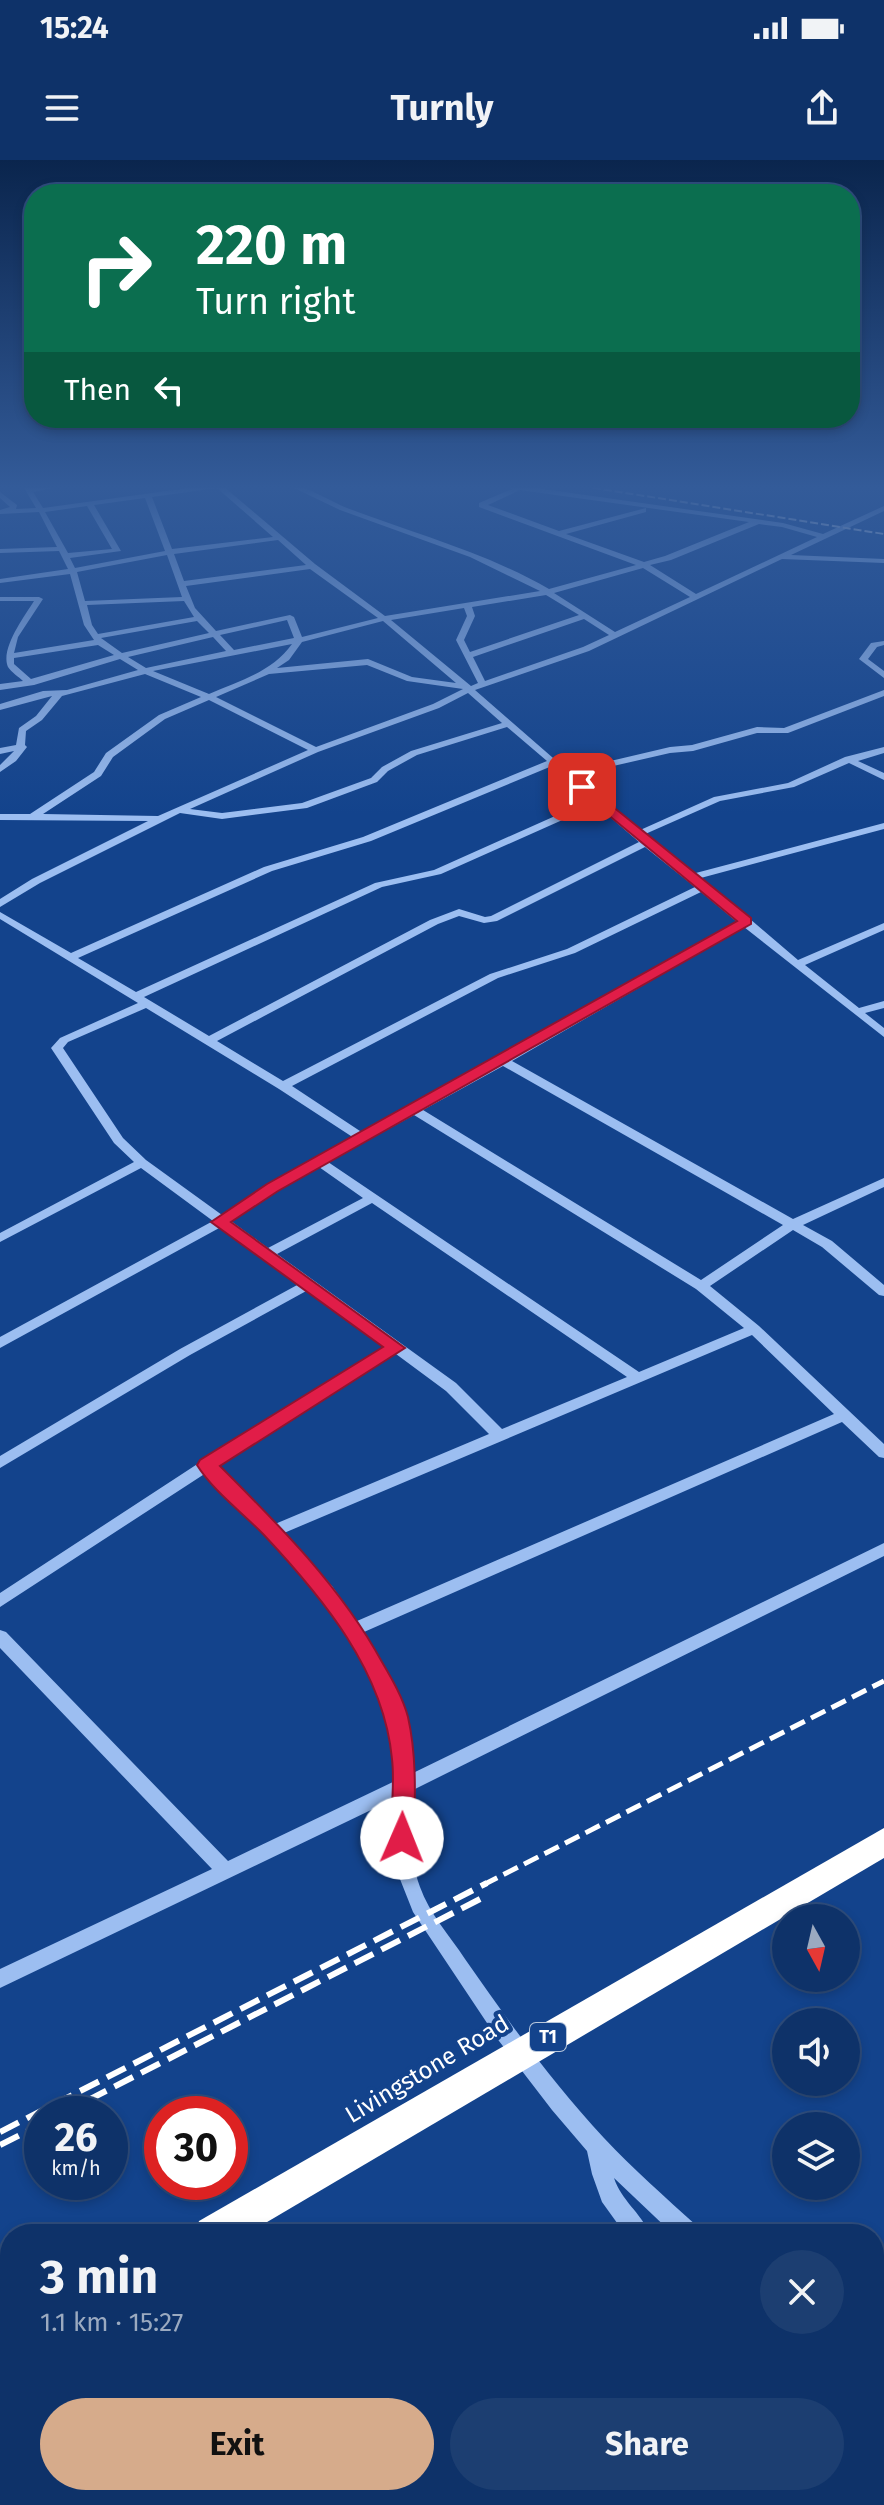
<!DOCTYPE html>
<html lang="en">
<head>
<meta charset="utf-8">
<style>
	body { margin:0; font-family:"Fira Sans",sans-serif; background:#1c3e71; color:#f1f3f6; height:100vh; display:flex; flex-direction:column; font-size:30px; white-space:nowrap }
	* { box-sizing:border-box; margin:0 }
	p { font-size:26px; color:#9baac0 }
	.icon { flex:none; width:44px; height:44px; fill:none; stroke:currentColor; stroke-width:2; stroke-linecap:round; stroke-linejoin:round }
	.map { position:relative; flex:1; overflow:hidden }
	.panel { position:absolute; left:0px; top:2064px; width:884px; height:282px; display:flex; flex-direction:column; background:#0e3269; border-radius:32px 32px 0 0; box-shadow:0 4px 12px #0003,0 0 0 2px #2e4d7d }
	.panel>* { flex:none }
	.banner { position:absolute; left:24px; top:24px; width:836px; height:244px; border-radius:32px; box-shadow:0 4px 12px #0003,0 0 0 2px #2e4d7d; background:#0b6e4f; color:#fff; overflow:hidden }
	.needle { width:52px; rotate:172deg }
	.controls { position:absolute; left:772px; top:1744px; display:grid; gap:16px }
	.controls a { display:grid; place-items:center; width:88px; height:88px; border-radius:50%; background:#0e3269; box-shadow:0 4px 12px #0003,0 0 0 2px #2e4d7d; font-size:40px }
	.speed { position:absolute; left:24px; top:1936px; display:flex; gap:16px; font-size:40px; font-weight:700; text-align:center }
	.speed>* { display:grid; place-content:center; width:104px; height:104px; border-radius:50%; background:#0e3269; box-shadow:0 4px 12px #0003,0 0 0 2px #2e4d7d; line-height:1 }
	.speed small { font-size:20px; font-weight:400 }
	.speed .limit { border:12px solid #d22; background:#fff; color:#111 }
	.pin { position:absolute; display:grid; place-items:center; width:68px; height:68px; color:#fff; margin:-34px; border-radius:16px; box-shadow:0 4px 12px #0006 }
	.me { position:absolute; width:88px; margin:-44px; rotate:1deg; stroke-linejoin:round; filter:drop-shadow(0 0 6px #0008) }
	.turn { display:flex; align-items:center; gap:28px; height:168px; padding:0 40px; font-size:36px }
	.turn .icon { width:104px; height:104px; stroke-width:2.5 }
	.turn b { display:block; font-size:56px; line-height:68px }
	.then { display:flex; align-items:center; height:76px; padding:0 40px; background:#0003; gap:16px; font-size:30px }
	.round { display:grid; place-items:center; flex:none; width:84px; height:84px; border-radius:42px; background:#1c3e71 }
	.overview { display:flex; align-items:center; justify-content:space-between; height:136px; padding:0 40px }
	h1 { font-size:48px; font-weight:700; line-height:60px }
	.action { display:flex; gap:16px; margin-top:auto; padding:16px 40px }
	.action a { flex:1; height:92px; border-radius:48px; background:#d6ab8b; color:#111; font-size:32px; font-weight:700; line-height:92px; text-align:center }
	.action a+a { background:#1c3e71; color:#f1f3f6 }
	.status { display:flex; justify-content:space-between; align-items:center; height:56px; padding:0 40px; background:#0e3269; direction:ltr }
	.status svg { height:22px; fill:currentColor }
	header { display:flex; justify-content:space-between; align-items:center; height:104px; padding:0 40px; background:#0e3269; font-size:36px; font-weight:700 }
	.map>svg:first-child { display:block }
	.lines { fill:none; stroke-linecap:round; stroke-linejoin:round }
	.minor { fill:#9cbef1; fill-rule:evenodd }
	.highway { fill:#fff; fill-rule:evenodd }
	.rail-far2 { stroke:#fff; stroke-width:2; stroke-dasharray:8 3; stroke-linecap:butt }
	.rail-far1 { stroke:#fff; stroke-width:5; stroke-dasharray:16 7; stroke-linecap:butt }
	.rail { stroke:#fff; stroke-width:6; stroke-dasharray:21 9; stroke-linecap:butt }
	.route { fill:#e11d48; stroke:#92132f; stroke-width:2 }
	.labels { text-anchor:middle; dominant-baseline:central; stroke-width:8; stroke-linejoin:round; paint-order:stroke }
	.shield { fill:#13438c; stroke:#b8c7dc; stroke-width:2 }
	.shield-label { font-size:18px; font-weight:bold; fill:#fff }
	.near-street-label { font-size:24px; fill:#fff; stroke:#13438c }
</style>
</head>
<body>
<div class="status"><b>15:24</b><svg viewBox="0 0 49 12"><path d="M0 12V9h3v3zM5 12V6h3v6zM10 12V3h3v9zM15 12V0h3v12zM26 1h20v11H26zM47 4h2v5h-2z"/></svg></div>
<header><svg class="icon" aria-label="menu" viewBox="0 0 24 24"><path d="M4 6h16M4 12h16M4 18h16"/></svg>Turnly<svg class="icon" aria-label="share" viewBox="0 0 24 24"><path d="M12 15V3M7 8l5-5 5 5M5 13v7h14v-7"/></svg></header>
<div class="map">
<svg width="884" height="2345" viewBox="0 0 884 2345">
	<rect width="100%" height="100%" fill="#13438c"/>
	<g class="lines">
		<!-- minor -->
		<g class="minor">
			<path d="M23,326h41l-31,6 10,16 160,-22h20l92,78 70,52 155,-25 -70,-34 -130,-47 -50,-24c19,0 39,15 57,22 68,26 138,44 202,81l87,-24 -157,-58v-4l33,-14 -8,-3h18l261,37 40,11 61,-28v5l-93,44 93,4v4l-102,-4 -193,92 -114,39 93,81 102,-24 22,-2 65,-18 27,1 100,-38v6l-96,37h-31l-64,18 -23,2 -96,22 64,56 76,-34 74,-14 57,-26 39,-10v6l-26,8 26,12v7l-35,-17 -55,24 -74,14 -77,34 49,39 192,-51v6l-187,50 53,40 48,41 86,-37v7l-79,35 54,43 25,-7v7l-19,5 19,15v9l-140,-110 -232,134 281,158 91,-41v9l-81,38 29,16 52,44v11l-5,-1 -57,-48 -29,-17 -83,56 49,40 125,118v14l-5,-1 -37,-35 -478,210c26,43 48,90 49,141l471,-230v13l-471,234c-2,32 -5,65 7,97 9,26 30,49 45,72 43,62 87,123 139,179 29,31 61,59 93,88l3,8h-27l-59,-56c7,22 27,35 36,56h-25l-23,-32 -10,-28 -5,-23 -35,-41 -53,-69 -86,-129 -17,-43 -3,-36 1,-34 -394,189v-19l212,-100 -212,-221v-18l6,2 222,229 167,-80v-2c-1,-128 -105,-222 -189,-306l-206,134v-14l202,-132 185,-114 -79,-57 -118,65 -190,113v-12l180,-107 119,-65 -33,-25 -6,-1 -1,-4 -38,-27 -221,121v-11l213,-116 -72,-53 -141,74v-9l134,-71 -20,-19 -63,-95 9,-10 78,-35 -138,-84v-7l71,41 193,-86 99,-30 184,-76 -40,-34 -90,28 -29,16 -11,11 -70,26 -85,11 -42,-6 -140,70 -40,24v-8l32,-20 116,-58 -148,-1v-6h30l64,-42 12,-19 53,-38 42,-18 -56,-23 -83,22 -20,24 -16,11 -1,14 2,2 -11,14 -16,11v-7l14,-14 -14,3v-6l16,-3 3,-17 17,-12 16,-20 -52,14v-6l43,-13 24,-1 71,-20 -18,-11 -86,26 -34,5v-6l23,-3c-4,-4 -12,-9 -15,-14 -8,-18 16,-50 26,-66h-34v-4h39l4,2 -25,38 -4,16 80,-13 -10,-15 -14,-51 -70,9v-4l68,-10 -9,-18 -59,2v-4l57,-2 -18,-35 -39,2v-4l10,-3 -10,-9v-6l17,13 -1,4 20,-1zM217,328l56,49 -101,12 -20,-52zM520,330l229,32 -84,34 -21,6 -78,-28 80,-22v-4l-87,23 -71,-26zM145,338l20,53 -90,17 -5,-10 51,-7 -27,-46zM87,346l25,43 -44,4 -23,-41zM759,364l23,3 35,10 -121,57 -46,-29 21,-5zM278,380l28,25 -122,16 -10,-27zM167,395l15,42 -97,4 -8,-29zM643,408l47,29 -75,35 -61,-39zM310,409l68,49 -76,19 -8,-20 -4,-2 -74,16 -21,-23 -9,-22zM546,435l33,20 -109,37 -6,-12 11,-24 -3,-9zM184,441l10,16 -96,17 -6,-9 -5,-20zM464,448l3,8 -11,24 22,43 -7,3 -80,-66zM584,459l25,16 -26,12 -98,34 -12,-24zM287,460l7,18 -60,12 -14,-15zM197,461l12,12 -87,20 -21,-15zM383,461l73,62 -44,-6 -44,-18 -91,9 12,-8 13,-18zM213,477l13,14 -80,17 -18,-11zM292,484c-20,28 -53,37 -83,50l-56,-23zM98,485l16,10 -83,24 -17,-15v-6zM367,505l40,16 56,8 -30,15 -117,43 -100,-50 53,-23zM468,533l34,30 -91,28 -29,16 -11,11 -69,25 -80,10 -32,-4 128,-57 121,-44zM209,540l99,50 -150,66 -115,-2 58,-38 12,-19 52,-38zM552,606l39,34 -157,70 -59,13 -239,109 -58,-34 194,-87 99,-30zM596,645l43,37 -148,74 -6,1 -26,-8 -29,11 -221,116 -65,-39 238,-110 59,-13zM645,687l50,40 -128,62 -77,25 -207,107 -66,-40 221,-117 21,-8 25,7 13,-2zM701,732l36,30 -238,137 -136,74 -71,-47 206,-108 77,-25zM146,848l133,81 75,49 -87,47 -45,30 -76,-55 -23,-22 -60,-90 5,-6zM503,906l280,159 -82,55 -278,-170zM414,955l282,174 48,39 -105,44 -311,-210zM319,1007l44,31 -95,50 -37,-27 46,-30zM372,1043l255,174 -125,52 -46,-46 -179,-129zM752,1175l82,79 -477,207 -25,-35 -48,-53zM396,1194l50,37 43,43 -214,90 -58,-58z"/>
			<polygon points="884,481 884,485 877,487 868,499 884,511 884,518 859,499 871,483"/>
			<polygon points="874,2241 884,2246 884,2273 874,2267"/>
			<polygon points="874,2319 884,2324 884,2345 871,2345 864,2336 874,2336"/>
		</g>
		<!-- highway -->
		<g class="highway">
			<polygon points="884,1668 884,1698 247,2074 194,2074 199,2061"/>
			<polygon points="10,2176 10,2216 0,2220 0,2180"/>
		</g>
		<!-- rail-far2 -->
		<polyline class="rail-far2" points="582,326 884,374"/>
		<!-- rail-far1 -->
		<polyline class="rail-far1" points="483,1725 884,1521"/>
		<!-- rail -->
		<g class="rail">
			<polyline points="61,1954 486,1736"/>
			<polyline points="0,1972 487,1723"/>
			<polyline points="0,1985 42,1964"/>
		</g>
	</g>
	<!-- sky -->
	<linearGradient id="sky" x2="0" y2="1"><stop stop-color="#0a254d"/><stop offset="0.5" stop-color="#335b99"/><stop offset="1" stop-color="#335b99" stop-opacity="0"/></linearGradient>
	<rect width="884" height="654" fill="url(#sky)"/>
	<!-- route -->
	<path class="route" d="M578,625h8l165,133v6l-473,267 -47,31 174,126 -185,118c60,60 121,121 162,196 10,17 21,36 26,55 9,40 7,81 6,121l-3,8 -9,3 -8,-3 -4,-8c1,-26 5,-53 2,-79 -8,-88 -70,-162 -128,-224 -21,-22 -51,-44 -67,-70l3,-5 183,-113 -172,-125 56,-38 470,-263 -159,-131z"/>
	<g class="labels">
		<!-- shield labels -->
		<rect class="shield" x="530" y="1863" width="36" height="28" rx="6"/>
		<g class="shield-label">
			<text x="548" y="1877">T1</text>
		</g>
		<!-- near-street labels -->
		<g class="near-street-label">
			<text transform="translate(427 1909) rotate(-31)">Livingstone Road</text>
		</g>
	</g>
</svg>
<div class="controls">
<a><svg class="needle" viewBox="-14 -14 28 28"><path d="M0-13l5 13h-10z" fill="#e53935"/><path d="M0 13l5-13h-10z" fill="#9baac0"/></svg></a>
<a><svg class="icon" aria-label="sound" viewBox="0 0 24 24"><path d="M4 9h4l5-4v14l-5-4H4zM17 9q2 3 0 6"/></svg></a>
<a><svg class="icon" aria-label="layers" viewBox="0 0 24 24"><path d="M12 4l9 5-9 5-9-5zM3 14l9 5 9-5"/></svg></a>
</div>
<div class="speed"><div>26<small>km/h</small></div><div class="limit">30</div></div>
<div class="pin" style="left:582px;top:627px;background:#d93025"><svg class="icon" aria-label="arrive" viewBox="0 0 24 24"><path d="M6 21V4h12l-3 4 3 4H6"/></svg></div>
<svg class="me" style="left:402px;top:1678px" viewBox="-20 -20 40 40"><circle r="19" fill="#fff"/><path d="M0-13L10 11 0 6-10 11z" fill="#e11d48"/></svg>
<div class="banner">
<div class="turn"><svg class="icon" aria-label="right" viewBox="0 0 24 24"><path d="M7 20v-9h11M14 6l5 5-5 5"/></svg><div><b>220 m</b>Turn right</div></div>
<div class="then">Then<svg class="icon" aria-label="left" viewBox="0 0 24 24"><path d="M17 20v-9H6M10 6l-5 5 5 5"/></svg></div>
</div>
<section class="panel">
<div class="overview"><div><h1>3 min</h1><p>1.1 km · 15:27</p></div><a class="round"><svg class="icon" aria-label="close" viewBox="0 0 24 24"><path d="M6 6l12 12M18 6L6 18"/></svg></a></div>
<div class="action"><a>Exit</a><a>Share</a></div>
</section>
</div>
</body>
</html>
